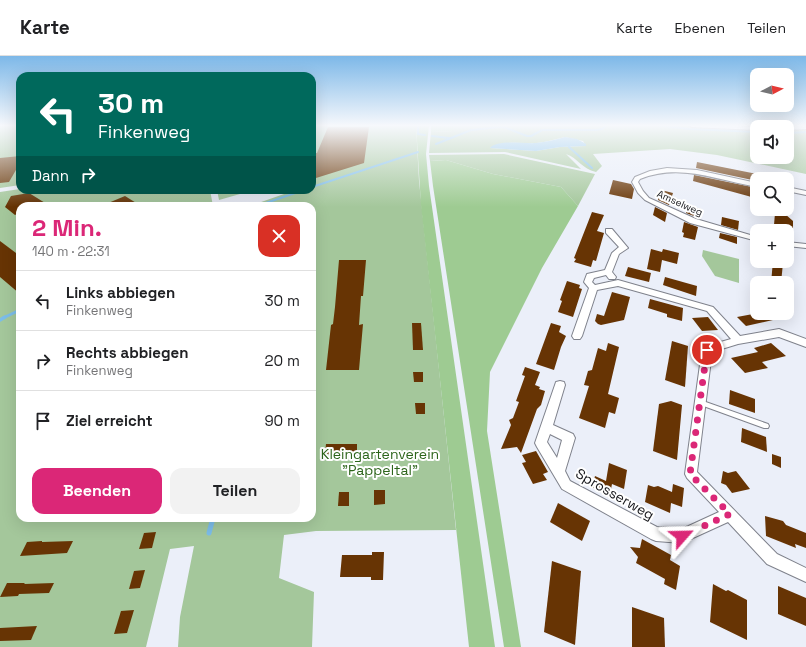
<!DOCTYPE html>
<html lang="de">
<head>
<meta charset="utf-8">
<style>
	body { margin:0; font-family:"Space Grotesk",sans-serif; background:#f2f2f2; color:#202124; height:100vh; display:flex; flex-direction:column; font-size:15px; white-space:nowrap }
	* { box-sizing:border-box; margin:0 }
	p { font-size:13px; color:#757577 }
	.icon { flex:none; width:22px; height:22px; fill:none; stroke:currentColor; stroke-width:2; stroke-linecap:round; stroke-linejoin:round }
	.map { position:relative; flex:1; overflow:hidden }
	.drawer { position:absolute; left:16px; top:146px; width:300px; height:320px; display:flex; flex-direction:column; background:#fff; border-radius:12px; box-shadow:0 4px 16px #0002 }
	.drawer>* { flex:none }
	.guide { position:absolute; left:16px; top:16px; width:300px; height:122px; border-radius:12px; box-shadow:0 4px 16px #0002; background:#00695c; color:#fff; overflow:hidden }
	.needle { width:26px; rotate:83deg }
	.tools { position:absolute; left:750px; top:12px; display:grid; gap:8px }
	.tools a { display:grid; place-items:center; width:44px; height:44px; border-radius:8px; background:#fff; box-shadow:0 4px 16px #0002; font-size:20px }
	.pin { position:absolute; display:grid; place-items:center; width:34px; height:34px; color:#fff; margin:-17px; border:2px solid #fff; border-radius:50%; box-shadow:0 1px 4px #0007 }
	.me { position:absolute; width:44px; margin:-22px; rotate:65deg; stroke-linejoin:round; filter:drop-shadow(0 0 3px #0008) }
	.turn { display:flex; align-items:center; gap:14px; height:84px; padding:0 16px; font-size:18px }
	.turn .icon { width:52px; height:52px; stroke-width:2.5 }
	.turn b { display:block; font-size:28px; line-height:34px }
	.then { display:flex; align-items:center; height:38px; padding:0 16px; background:#0003; gap:8px; font-size:15px }
	.round { display:grid; place-items:center; flex:none; width:42px; height:42px; border-radius:12px; background:#f2f2f2 }
	.summary { display:flex; align-items:center; justify-content:space-between; height:68px; padding:0 16px }
	h1 { font-size:24px; font-weight:700; line-height:30px; color:#db2777 }
	.button { display:flex; gap:8px; margin-top:auto; padding:8px 16px }
	.button a { flex:1; height:46px; border-radius:12px; background:#db2777; color:#fff; font-size:16px; font-weight:700; line-height:46px; text-align:center }
	.button a+a { background:#f2f2f2; color:#202124 }
	ul { padding:0; list-style:none }
	li { display:flex; align-items:center; gap:12px; height:60px; padding:0 16px; border-top:1px solid #e0e0e0 }
	li div { flex:1 }
	li b { display:block; font-size:15px }
	li em { font-style:normal }
	header { display:flex; align-items:center; gap:24px; box-sizing:border-box; height:56px; padding:0 20px; background:#fff; border-bottom:1px solid #e0e0e0 }
	header strong { font-size:19px }
	nav { display:flex; gap:22px; margin-inline-start:auto; font-size:14px }
	.map>svg:first-child { display:block }
	.green { fill:#a4c79b; fill-rule:evenodd }
	.forest { fill:#9ecb92 }
	.water { fill:#7cbde9 }
	.lines { fill:none; stroke-linecap:round; stroke-linejoin:round }
	.stream-far3 { stroke:#7cbde9; stroke-width:2 }
	.stream-far2 { stroke:#7cbde9; stroke-width:3 }
	.stream-far1 { stroke:#7cbde9; stroke-width:3.5 }
	.stream { stroke:#7cbde9; stroke-width:5 }
	.building { fill:#673404 }
	.service-casing { stroke:#7f828c; stroke-width:2 }
	.minor-casing { stroke:#7f828c; stroke-width:2 }
	.secondary-casing { stroke:#7f828c; stroke-width:2 }
	.service { fill:#fff; fill-rule:evenodd }
	.minor { fill:#fff; fill-rule:evenodd }
	.secondary { fill:#fff; fill-rule:evenodd }
	.route { stroke:#db2777; stroke-width:7; stroke-dasharray:0 12.6 }
	.labels { text-anchor:middle; dominant-baseline:central; stroke-width:4; stroke-linejoin:round; paint-order:stroke }
	.far-street-label { font-size:10px; fill:#15161a; stroke:#fff }
	.near-park-label { font-size:14px; fill:#2d651b; stroke:#fff }
	.near-street-label { font-size:14px; fill:#15161a; stroke:#fff }
</style>
</head>
<body>
<header>
<strong>Karte</strong>
<nav><a>Karte</a><a>Ebenen</a><a>Teilen</a></nav>
</header>
<div class="map">
<svg width="806" height="591" viewBox="0 0 806 591">
	<rect width="100%" height="100%" fill="#ebeff9"/>
	<!-- green -->
	<g class="green">
		<polygon points="0,69 20,69 20,129 0,132"/>
		<polygon points="312,69 416,69 419,125 456,474 316,475 284,479 279,522 314,536 312,591 178,591 180,561 194,490 170,493 146,591 0,591 0,136 20,133 210,134 213,150 20,150 20,462 312,462 312,150 250,150 284,138 282,134 312,134"/>
		<path d="M453,69h224l47,5 33,1v26h30v-27h19v44l-89,-19 -47,-6 -77,5 9,12 -6,6c-14,-3 -18,-14 -30,-18l15,15 -76,-17 -76,1 2,-21 22,-1zM565,81l18,4 3,5 -26,1 -24,4 -46,-3c14,-8 31,-4 47,-5 9,-1 18,-4 28,-6z"/>
		<polygon points="504,98 595,118 578,150 561,131 493,118 446,104 430,105 429,99"/>
		<polygon points="217,134 254,134 219,144"/>
		<polygon points="703,194 739,203 739,227 715,220 702,200"/>
	</g>
	<!-- forest -->
	<g class="forest">
		<polygon points="416,69 429,69 426,98 429,130 495,591 469,591 421,149"/>
		<polygon points="431,69 453,69 453,75 431,76"/>
		<polygon points="446,104 493,118 561,131 578,150 542,212 490,316 487,375 521,591 504,591 433,130 430,105"/>
	</g>
	<!-- water -->
	<path class="water" d="M565,81l12,2 9,5v2l-26,1 -24,4 -46,-3c7,-9 34,-4 46,-5 10,-1 19,-3 29,-6z"/>
	<g class="lines">
		<!-- stream-far3 -->
		<g class="stream-far3">
			<polyline points="418,69 418,78 425,79"/>
			<polyline points="656,69 690,73 757,76"/>
			<polyline points="787,77 806,76"/>
			<polyline points="432,80 449,82"/>
			<polyline points="436,88 471,74 499,71 504,71 527,80 531,80 542,74 596,74 602,73 607,69"/>
			<polyline points="569,91 592,112"/>
			<polyline points="312,131 418,96"/>
			<polyline points="257,150 304,134"/>
		</g>
		<!-- stream-far2 -->
		<polyline class="stream-far2" points="3,262 20,254"/>
		<!-- stream-far1 -->
		<polyline class="stream-far1" points="0,264 5,261"/>
		<!-- stream -->
		<polyline class="stream" points="209,477 213,462"/>
	</g>
	<!-- building -->
	<g class="building">
		<polygon points="328,71 369,71 364,107 316,122 312,118 312,97 317,97"/>
		<polygon points="20,100 20,107 9,126 0,127 0,102"/>
		<polygon points="697,106 752,117 763,119 761,123 757,123 757,125 696,112"/>
		<polygon points="694,119 757,132 757,134 754,142 748,140 693,125"/>
		<polygon points="613,124 631,128 634,133 632,143 609,138"/>
		<polygon points="661,134 673,137 669,149 658,144"/>
		<polygon points="29,137 50,150 20,150 20,156 15,159 5,151 11,140"/>
		<polygon points="125,140 141,150 101,150"/>
		<polygon points="688,150 701,153 699,162 686,157"/>
		<polygon points="655,151 667,157 665,166 653,159"/>
		<polygon points="592,156 604,159 597,175 604,177 596,205 593,204 591,211 574,206 576,203 574,202"/>
		<polygon points="775,157 785,158 793,165 793,174 774,169"/>
		<polygon points="722,161 739,165 738,174 721,169"/>
		<polygon points="684,166 698,171 695,184 683,181 684,177 682,176"/>
		<polygon points="720,177 737,181 737,188 719,182"/>
		<polygon points="0,185 20,200 20,238 0,221"/>
		<polygon points="651,193 662,196 663,193 679,197 677,208 662,204 660,216 647,213"/>
		<polygon points="339,204 366,204 363,240 361,240 359,269 363,268 359,314 326,314 331,269 333,268 335,251"/>
		<polygon points="773,205 783,207 781,227 771,227"/>
		<polygon points="628,211 651,217 649,226 625,220"/>
		<polygon points="665,221 697,230 696,240 663,229"/>
		<polygon points="567,225 580,229 579,232 582,233 573,261 558,256 562,245 560,244"/>
		<polygon points="612,236 630,241 624,264 601,269 598,268 595,265 597,258 604,260"/>
		<polygon points="650,243 683,252 682,265 667,261 667,258 648,252"/>
		<polygon points="786,257 786,261 746,270 737,261 753,258"/>
		<polygon points="708,261 718,274 702,275 692,262"/>
		<polygon points="412,267 421,267 423,294 413,294"/>
		<polygon points="551,267 561,270 559,276 566,280 561,291 554,314 536,308"/>
		<polygon points="672,285 688,290 685,331 665,324"/>
		<polygon points="608,287 619,291 608,338 619,342 615,358 609,356 605,372 579,362 589,330 584,329 588,315 592,314 598,292 606,295"/>
		<polygon points="771,287 786,300 762,306 768,312 745,317 731,302 758,296 754,292"/>
		<polygon points="525,311 540,316 535,329 540,331 539,333 545,335 541,349 537,353 521,397 517,391 501,393 511,369 509,364 513,362 519,346 516,345 525,320 522,319"/>
		<polygon points="413,316 423,316 423,326 414,326"/>
		<polygon points="730,334 755,343 755,357 729,348"/>
		<polygon points="671,345 682,349 677,404 653,395 659,348"/>
		<polygon points="415,347 425,347 425,358 416,358"/>
		<polygon points="742,372 766,381 767,396 741,386"/>
		<polygon points="326,388 357,388 357,398 325,398"/>
		<polygon points="536,395 548,416 543,418 547,424 533,428 522,407 526,406 522,399"/>
		<polygon points="772,398 781,401 781,412 772,408"/>
		<polygon points="609,407 627,414 624,433 612,428 610,438 592,431 595,420 606,425"/>
		<polygon points="723,415 728,417 736,415 750,433 732,437 726,429 721,427"/>
		<polygon points="673,428 684,432 682,451 671,447 670,457 645,446 648,429 654,431 658,430 672,436"/>
		<polygon points="374,434 385,434 385,448 374,449"/>
		<polygon points="339,436 349,436 349,450 338,450"/>
		<polygon points="558,447 590,465 582,485 550,466"/>
		<polygon points="765,460 783,465 786,469 806,477 806,492 795,488 796,492 766,480"/>
		<polygon points="156,476 152,492 139,493 144,477"/>
		<polygon points="642,483 671,499 670,504 680,510 676,534 664,528 665,523 636,507 638,501 630,491 640,492"/>
		<polygon points="42,485 42,486 73,485 67,497 20,500 27,486"/>
		<polygon points="372,496 384,496 383,524 371,524 371,521 340,521 342,499 372,499"/>
		<polygon points="552,505 581,515 575,589 544,576"/>
		<polygon points="145,514 140,532 129,533 134,515"/>
		<polygon points="7,527 25,527 24,528 54,527 49,537 19,538 18,540 0,541"/>
		<polygon points="713,528 726,535 728,534 747,544 747,584 710,566"/>
		<polygon points="778,530 806,542 806,570 778,558"/>
		<polygon points="632,551 664,562 665,591 632,591"/>
		<polygon points="134,554 127,577 114,578 121,555"/>
		<polygon points="37,570 31,584 0,585 0,572"/>
	</g>
	<g class="lines">
		<!-- service casing -->
		<g class="service-casing">
			<polygon id="service" points="698,344 700,344 768,368 769,370 768,372 764,372 698,348 697,346"/>
		</g>
		<!-- minor casing -->
		<g class="minor-casing">
			<g id="minor">
				<path d="M667,112l30,2 60,13v4c-42,-7 -76,-24 -117,-8l-2,3 5,9 6,7 47,21 61,18v4l-67,-18 -45,-23 -7,-7 -6,-11 3,-5 15,-6z"/>
				<polygon points="787,131 806,135 806,139 787,135"/>
				<path d="M606,173h6l16,19 -9,6 -7,18 4,5 -1,2h-6l-3,-4 -12,3 -2,4 3,3 23,-5 95,27 27,29 39,-7 27,10v8l-27,-10 -41,7 -26,8 -15,120 80,82 29,14v14l-39,-18 -39,-42 -46,21 -26,-2 -5,-2 -89,-50 -25,-42 -2,-4 20,-58 1,-3 4,-1 4,1 1,3 -12,40 20,9 2,4 -10,33 5,10 87,46 25,2 37,-17 -32,-34 -2,-4 17,-124 1,-3 28,-8 -24,-28 -89,-25 -21,4 -15,46 -2,3h-6l-2,-3 17,-48 -5,-6 3,-8 18,-4 7,-17 7,-6 -13,-14zM550,378l12,6 -5,18 -10,-16z"/>
				<polygon points="787,186 806,188 806,192 787,190"/>
			</g>
		</g>
		<!-- secondary casing -->
		<g class="secondary-casing">
			<g id="secondary">
				<polygon points="688,69 718,69 760,71 757,71 757,74 692,71"/>
				<polygon points="806,69 806,73 787,74 787,71 784,71"/>
			</g>
		</g>
		<!-- service -->
		<use href="#service" class="service"/>
		<!-- minor -->
		<use href="#minor" class="minor"/>
		<!-- secondary -->
		<use href="#secondary" class="secondary"/>
	</g>
	<!-- sky -->
	<linearGradient id="sky" x2="0" y2="1"><stop stop-color="#7db8e8"/><stop offset="0.46" stop-color="#f6f8fc"/><stop offset="1" stop-color="#f6f8fc" stop-opacity="0"/></linearGradient>
	<rect width="806" height="151" fill="url(#sky)"/>
	<g class="lines">
		<!-- route -->
		<polyline class="route" points="682,480 730,458 690,418 707,294"/>
	</g>
	<g class="labels">
		<!-- far-street labels -->
		<g class="far-street-label">
			<text transform="translate(680 147) rotate(24)">Amselweg</text>
		</g>
		<!-- near-park labels -->
		<g class="near-park-label">
			<text x="380" y="398">Kleingartenverein<tspan x="380" dy="16">"Pappeltal"</tspan></text>
		</g>
		<!-- near-street labels -->
		<g class="near-street-label">
			<text transform="translate(615 438) rotate(30)">Sprosserweg</text>
		</g>
	</g>
</svg>
<div class="tools">
<a><svg class="needle" viewBox="-14 -14 28 28"><path d="M0-13l5 13h-10z" fill="#e53935"/><path d="M0 13l5-13h-10z" fill="#757577"/></svg></a>
<a><svg class="icon" aria-label="sound" viewBox="0 0 24 24"><path d="M4 9h4l5-4v14l-5-4H4zM17 9q2 3 0 6"/></svg></a>
<a><svg class="icon" aria-label="search" viewBox="0 0 24 24"><circle cx="10" cy="10" r="6"/><path d="M15 15l6 6"/></svg></a>
<a>+</a>
<a>−</a>
</div>
<div class="pin" style="left:707px;top:294px;background:#d93025"><svg class="icon" aria-label="arrive" viewBox="0 0 24 24"><path d="M6 21V4h12l-3 4 3 4H6"/></svg></div>
<svg class="me" style="left:682px;top:480px" viewBox="-20 -20 40 40"><path d="M0-17L14 15 0 8-14 15z" fill="#db2777" stroke="#fff" stroke-width="4"/></svg>
<div class="guide">
<div class="turn"><svg class="icon" aria-label="left" viewBox="0 0 24 24"><path d="M17 20v-9H6M10 6l-5 5 5 5"/></svg><div><b>30 m</b>Finkenweg</div></div>
<div class="then">Dann<svg class="icon" aria-label="right" viewBox="0 0 24 24"><path d="M7 20v-9h11M14 6l5 5-5 5"/></svg></div>
</div>
<section class="drawer">
<div class="summary"><div><h1>2 Min.</h1><p>140 m · 22:31</p></div><a class="round" style="background:#d93025;color:#fff"><svg class="icon" aria-label="close" viewBox="0 0 24 24"><path d="M6 6l12 12M18 6L6 18"/></svg></a></div>
<ul>
<li><svg class="icon" aria-label="left" viewBox="0 0 24 24"><path d="M17 20v-9H6M10 6l-5 5 5 5"/></svg><div><b>Links abbiegen</b><p>Finkenweg</p></div><em>30 m</em></li>
<li><svg class="icon" aria-label="right" viewBox="0 0 24 24"><path d="M7 20v-9h11M14 6l5 5-5 5"/></svg><div><b>Rechts abbiegen</b><p>Finkenweg</p></div><em>20 m</em></li>
<li><svg class="icon" aria-label="arrive" viewBox="0 0 24 24"><path d="M6 21V4h12l-3 4 3 4H6"/></svg><div><b>Ziel erreicht</b></div><em>90 m</em></li>
</ul>
<div class="button"><a>Beenden</a><a>Teilen</a></div>
</section>
</div>
</body>
</html>
